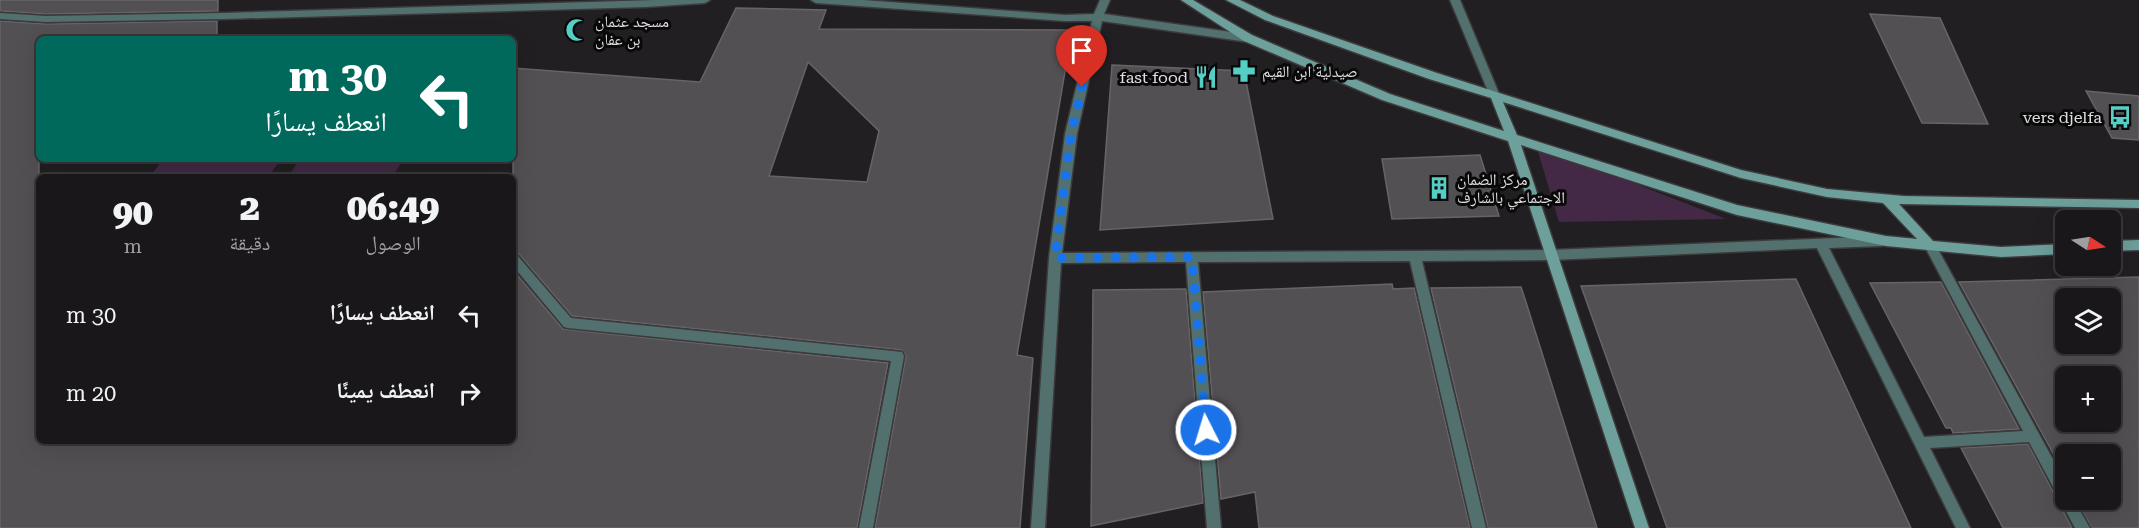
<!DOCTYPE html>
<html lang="ar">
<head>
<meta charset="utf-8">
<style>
	body { margin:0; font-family:"Roboto Serif","Noto Naskh Arabic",serif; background:#222022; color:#f1f3f6; direction:rtl; height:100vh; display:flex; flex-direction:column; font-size:22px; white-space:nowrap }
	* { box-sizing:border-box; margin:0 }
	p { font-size:20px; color:#9f9fa2 }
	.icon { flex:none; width:33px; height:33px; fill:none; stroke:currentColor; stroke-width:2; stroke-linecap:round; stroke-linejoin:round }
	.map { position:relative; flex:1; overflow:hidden; direction:ltr }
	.drawer { position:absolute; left:36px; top:174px; width:480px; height:270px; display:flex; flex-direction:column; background:#191719; border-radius:9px; box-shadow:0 6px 24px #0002,0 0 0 2px #373638; direction:rtl }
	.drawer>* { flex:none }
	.banner { position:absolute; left:36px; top:36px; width:480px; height:126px; border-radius:9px; box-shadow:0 6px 24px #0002,0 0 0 2px #373638; direction:rtl; background:#00695c; color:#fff; overflow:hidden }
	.needle { width:39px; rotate:102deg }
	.buttons { position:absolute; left:2055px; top:210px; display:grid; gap:12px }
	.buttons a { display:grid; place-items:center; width:66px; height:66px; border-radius:9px; background:#191719; box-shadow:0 6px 24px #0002,0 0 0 2px #373638; font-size:30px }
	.pin { position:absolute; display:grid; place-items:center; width:51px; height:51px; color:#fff; margin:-62px -26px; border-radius:50% 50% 50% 0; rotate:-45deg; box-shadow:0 0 6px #0007 }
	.pin .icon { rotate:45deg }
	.me { position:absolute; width:66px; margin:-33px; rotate:355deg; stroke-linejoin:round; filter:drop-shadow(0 0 4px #0008) }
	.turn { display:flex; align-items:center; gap:21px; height:126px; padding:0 30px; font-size:27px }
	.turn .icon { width:78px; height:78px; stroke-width:2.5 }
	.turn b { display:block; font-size:42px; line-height:51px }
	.eta { display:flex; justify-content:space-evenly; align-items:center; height:102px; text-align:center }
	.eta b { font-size:36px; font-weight:800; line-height:42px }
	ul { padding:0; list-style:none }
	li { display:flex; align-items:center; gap:18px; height:78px; padding:0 30px }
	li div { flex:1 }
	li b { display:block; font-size:22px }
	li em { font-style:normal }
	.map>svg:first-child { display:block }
	.green { fill:#432946 }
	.building { fill:#535053; stroke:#676467; stroke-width:1.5; fill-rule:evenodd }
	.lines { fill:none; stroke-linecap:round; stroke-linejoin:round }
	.lane-casing { stroke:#3c3a3c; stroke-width:3 }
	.street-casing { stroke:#3c3a3c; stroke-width:3 }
	.secondary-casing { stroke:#3c3a3c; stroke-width:3 }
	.lane { fill:#52716e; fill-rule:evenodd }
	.street { fill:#52716e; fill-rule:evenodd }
	.secondary { fill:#6d9f9b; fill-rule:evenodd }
	.route { stroke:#1a73e8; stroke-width:10; stroke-dasharray:0 18 }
	.labels { text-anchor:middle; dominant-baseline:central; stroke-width:6; stroke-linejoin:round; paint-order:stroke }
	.poi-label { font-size:16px; fill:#e0dee0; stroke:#0a090a; text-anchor:start }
</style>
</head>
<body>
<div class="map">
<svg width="2139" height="528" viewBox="0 0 2139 528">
	<rect width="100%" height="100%" fill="#211f21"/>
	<!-- green -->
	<g class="green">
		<polygon points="1536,145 1726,219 1559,222"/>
		<polygon points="163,159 281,159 268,177 150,177"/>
		<polygon points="300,159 404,159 392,177 288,177"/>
	</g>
	<!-- building -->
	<g class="building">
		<polygon points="0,0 218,0 218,11 46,14 0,11"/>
		<path d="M736,8l90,2 -7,19 253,1 -55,325 16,3 -13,170h-145l31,-172 -4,-6 -330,-34 -53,-62 -6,-3v-183l187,14zM808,62l71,69 -12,51 -98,-6z"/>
		<polygon points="1870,14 1940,18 1988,124 1922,123"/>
		<polygon points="0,21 46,24 217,21 217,39 39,39 39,441 513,441 513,270 563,329 888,363 857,528 0,528"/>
		<polygon points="1112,65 1244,71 1273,219 1100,230"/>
		<polygon points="2086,91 2139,96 2139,140 2112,138"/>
		<polygon points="1480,155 1499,216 1392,219 1382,159"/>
		<path d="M2139,277v251h-47l-16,-28h34v-46h-44v23l-107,-195zM2066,298h44v46h-44zM2066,376h44v46h-44z"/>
		<polygon points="1796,279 1911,528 1667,528 1581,286"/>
		<polygon points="1941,282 2019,429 1953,433 1951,428 1946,428 1870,283"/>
		<polygon points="1392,284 1393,289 1414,288 1470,528 1259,528 1255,492 1221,499 1203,292"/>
		<polygon points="1521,287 1525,299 1597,528 1488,528 1431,288"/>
		<polygon points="1186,289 1203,503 1091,526 1093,290"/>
		<polygon points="2028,444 2072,528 2003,528 1961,448"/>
	</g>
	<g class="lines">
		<!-- lane casing -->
		<g class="lane-casing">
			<polygon id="lane" points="513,253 517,255 571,318 902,352 904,356 873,528 859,528 891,361 568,328 564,327 513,266"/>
		</g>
		<!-- street casing -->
		<g class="street-casing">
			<g id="street">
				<polygon points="655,0 710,0 705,3 646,7 225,19 46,22 0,19 0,13 46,16 225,13"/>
				<polygon points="811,0 863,0 1065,15 1094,14 1100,0 1110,0 1104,14 1252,35 1253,38 1252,41 1248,42 1102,21 1077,134 1062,253 1552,250 1882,236 1886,238 1888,241 1886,244 1882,246 1829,248 1924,437 2023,431 1924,245 1926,242 1934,242 2066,483 2066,500 2074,500 2090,528 2075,528 2029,442 1930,448 1970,528 1956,528 1817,248 1552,260 1422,261 1486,528 1472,528 1410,261 1198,262 1221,528 1207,528 1186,262 1061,263 1045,528 1031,528 1049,258 1065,134 1092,21 1065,21 816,3"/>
				<polygon points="1450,0 1460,0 1500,96 1499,99 1495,100 1490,96"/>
			</g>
		</g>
		<!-- secondary casing -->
		<g class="secondary-casing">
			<g id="secondary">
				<path d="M1181,0h12l59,35 138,59 114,37 -13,-33 -62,-19 -164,-59 -39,-20h14l33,16 164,57 304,97 86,19 77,7 235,4v8l-240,-4 34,37 68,6 65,-3v10l-65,3 -115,-11 -149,-31 -216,-70 128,383h-14l-127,-387 -126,-41 -138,-59zM1503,102l238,76 86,19 56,6 34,36 -31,-3 -149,-31 -220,-70z"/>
				<polygon points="2139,240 2139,250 2110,251 2110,241"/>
			</g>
		</g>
		<!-- lane -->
		<use href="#lane" class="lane"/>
		<!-- street -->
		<use href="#street" class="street"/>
		<!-- secondary -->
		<use href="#secondary" class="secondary"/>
	</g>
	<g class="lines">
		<!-- route -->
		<polyline class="route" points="1082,87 1071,134 1055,258 1192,257 1206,430"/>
	</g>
	<!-- icons -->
	<defs>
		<g id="mosque-bare" transform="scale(1.8)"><path d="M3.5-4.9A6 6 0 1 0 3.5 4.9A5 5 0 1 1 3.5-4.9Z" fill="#55cec5" stroke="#0a090a" stroke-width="2.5" paint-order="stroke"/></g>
		<g id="pharmacy-bare" transform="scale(1.8)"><path d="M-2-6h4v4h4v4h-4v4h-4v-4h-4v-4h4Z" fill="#55cec5" stroke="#0a090a" stroke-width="2.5" paint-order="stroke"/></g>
		<g id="restaurant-bare" transform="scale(1.8)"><path d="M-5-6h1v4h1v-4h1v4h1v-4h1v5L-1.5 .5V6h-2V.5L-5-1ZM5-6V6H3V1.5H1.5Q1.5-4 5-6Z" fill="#55cec5" stroke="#0a090a" stroke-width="2.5" paint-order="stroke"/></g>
		<g id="bus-bare" transform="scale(1.8)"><path d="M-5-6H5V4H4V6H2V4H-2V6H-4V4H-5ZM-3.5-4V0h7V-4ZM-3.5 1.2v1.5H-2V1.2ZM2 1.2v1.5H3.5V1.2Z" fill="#55cec5" stroke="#0a090a" stroke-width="2.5" paint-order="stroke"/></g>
		<g id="building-bare" transform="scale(1.8)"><path d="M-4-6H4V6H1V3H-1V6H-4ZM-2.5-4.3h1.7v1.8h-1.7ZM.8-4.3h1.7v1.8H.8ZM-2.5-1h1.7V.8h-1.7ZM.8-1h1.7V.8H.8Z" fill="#55cec5" stroke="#0a090a" stroke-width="2.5" paint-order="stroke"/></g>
	</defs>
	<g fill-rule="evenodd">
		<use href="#mosque-bare" x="577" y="30"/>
		<use href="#pharmacy-bare" x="1244" y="71"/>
		<use href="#restaurant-bare" x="1206" y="77"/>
		<use href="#bus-bare" x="2120" y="117"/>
		<use href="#building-bare" x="1439" y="188"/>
	</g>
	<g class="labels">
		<!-- poi labels -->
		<g class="poi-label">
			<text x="595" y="21">مسجد عثمان<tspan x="595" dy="18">بن عفان</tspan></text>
			<text x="1262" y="71">صيدلية ابن القيم</text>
			<text x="1188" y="77" text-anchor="end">fast food</text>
			<text x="2102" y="117" text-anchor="end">vers djelfa</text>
			<text x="1457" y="179">مركز الضمان<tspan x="1457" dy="18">الاجتماعي بالشارف</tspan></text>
		</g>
	</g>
</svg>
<div class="buttons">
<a><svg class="needle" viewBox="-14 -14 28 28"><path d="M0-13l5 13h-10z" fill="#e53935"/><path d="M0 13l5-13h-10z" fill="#9f9fa2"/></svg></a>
<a><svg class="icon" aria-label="layers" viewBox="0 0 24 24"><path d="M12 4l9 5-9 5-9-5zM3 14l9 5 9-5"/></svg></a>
<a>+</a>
<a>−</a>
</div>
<div class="pin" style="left:1082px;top:87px;background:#d93025"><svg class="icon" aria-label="arrive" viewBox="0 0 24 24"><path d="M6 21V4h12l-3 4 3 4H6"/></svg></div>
<svg class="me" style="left:1206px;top:430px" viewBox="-20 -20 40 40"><circle r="17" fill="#1a73e8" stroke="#fff" stroke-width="3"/><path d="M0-11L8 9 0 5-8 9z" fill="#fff"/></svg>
<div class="banner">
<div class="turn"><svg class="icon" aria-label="left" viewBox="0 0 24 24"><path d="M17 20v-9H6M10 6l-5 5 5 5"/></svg><div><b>30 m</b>انعطف يسارًا</div></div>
</div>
<section class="drawer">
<div class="eta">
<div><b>06:49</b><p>الوصول</p></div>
<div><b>2</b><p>دقيقة</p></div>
<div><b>90</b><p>m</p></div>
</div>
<ul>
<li><svg class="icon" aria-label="left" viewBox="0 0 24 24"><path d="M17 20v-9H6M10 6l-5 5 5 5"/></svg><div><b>انعطف يسارًا</b></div><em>30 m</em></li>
<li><svg class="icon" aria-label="right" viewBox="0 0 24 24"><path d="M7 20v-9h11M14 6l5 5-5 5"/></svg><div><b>انعطف يمينًا</b></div><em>20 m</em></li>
</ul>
</section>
</div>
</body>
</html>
